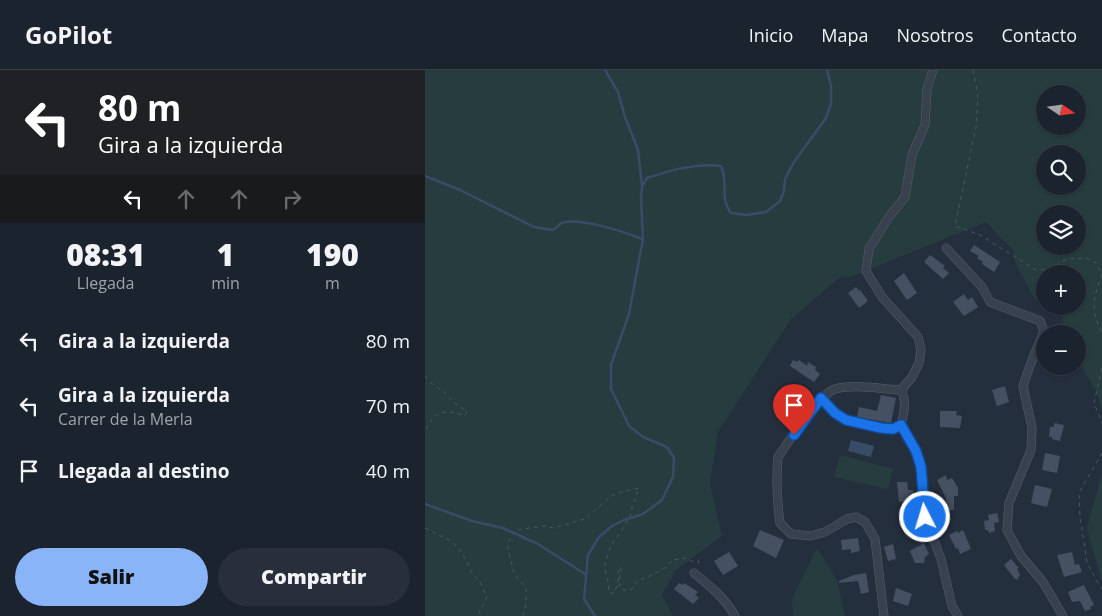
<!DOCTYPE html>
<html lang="es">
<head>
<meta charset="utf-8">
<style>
	body { margin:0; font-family:"Open Sans",sans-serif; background:#282f3a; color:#f1f3f6; height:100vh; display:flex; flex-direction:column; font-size:19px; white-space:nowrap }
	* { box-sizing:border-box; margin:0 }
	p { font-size:16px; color:#a0a4aa }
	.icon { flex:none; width:28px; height:28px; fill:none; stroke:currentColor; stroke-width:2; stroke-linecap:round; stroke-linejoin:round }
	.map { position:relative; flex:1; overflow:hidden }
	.drawer { display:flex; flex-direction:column; background:#1b232e; width:425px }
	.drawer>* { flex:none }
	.hud { background:#202124; color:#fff; overflow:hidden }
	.needle { width:32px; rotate:103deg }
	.fabs { position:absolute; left:611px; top:15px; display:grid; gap:10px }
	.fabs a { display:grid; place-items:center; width:50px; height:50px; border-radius:50%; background:#1b232e; box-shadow:0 1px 4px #0004,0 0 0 1px #39404a; font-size:25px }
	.pin { position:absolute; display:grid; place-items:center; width:42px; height:42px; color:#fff; margin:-51px -21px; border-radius:50% 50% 50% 0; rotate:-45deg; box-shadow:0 0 5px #0007 }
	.pin .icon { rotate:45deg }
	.me { position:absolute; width:55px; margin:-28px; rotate:355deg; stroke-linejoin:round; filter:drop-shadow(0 0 4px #0008) }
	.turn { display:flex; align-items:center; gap:18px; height:105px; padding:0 15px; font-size:22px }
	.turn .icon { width:65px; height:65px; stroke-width:2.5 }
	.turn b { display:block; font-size:35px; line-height:42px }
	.lanes { display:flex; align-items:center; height:48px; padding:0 15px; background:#0003; justify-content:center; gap:25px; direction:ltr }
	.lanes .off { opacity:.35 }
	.eta { display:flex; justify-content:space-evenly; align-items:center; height:85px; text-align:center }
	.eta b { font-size:30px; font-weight:800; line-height:35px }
	.primary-button { display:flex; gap:10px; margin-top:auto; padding:10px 15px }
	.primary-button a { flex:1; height:58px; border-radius:30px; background:#8ab4f8; color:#111; font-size:20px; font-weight:800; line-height:58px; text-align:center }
	.primary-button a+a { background:#282f3a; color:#f1f3f6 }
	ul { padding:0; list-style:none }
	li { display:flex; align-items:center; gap:15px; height:65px; padding:0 15px }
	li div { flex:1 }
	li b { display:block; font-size:19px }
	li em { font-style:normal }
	header { display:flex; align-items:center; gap:30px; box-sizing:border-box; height:70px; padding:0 25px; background:#1b232e; border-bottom:1px solid #39404a }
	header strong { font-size:24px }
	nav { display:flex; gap:28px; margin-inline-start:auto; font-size:18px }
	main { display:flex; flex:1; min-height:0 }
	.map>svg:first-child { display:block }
	.green { fill:#263c3f; fill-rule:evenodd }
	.water { fill:#394c67 }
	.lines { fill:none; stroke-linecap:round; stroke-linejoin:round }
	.stream { stroke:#394c67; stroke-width:2.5 }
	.building { fill:#455162 }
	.street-casing { stroke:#565f6c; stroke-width:9 }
	.path { stroke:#44595c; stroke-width:1; stroke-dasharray:4 4; stroke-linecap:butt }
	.street { stroke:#38414e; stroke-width:8 }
	.route-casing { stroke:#114b97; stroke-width:12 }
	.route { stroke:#1a73e8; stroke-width:9 }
</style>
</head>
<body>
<header>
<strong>GoPilot</strong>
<nav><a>Inicio</a><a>Mapa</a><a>Nosotros</a><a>Contacto</a></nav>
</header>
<main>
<section class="drawer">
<div class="hud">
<div class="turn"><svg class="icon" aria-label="left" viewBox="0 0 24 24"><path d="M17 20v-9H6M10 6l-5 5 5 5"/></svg><div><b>80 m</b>Gira a la izquierda</div></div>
<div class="lanes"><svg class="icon" aria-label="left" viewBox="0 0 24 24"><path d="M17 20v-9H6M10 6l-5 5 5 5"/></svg><svg class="icon off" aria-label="ahead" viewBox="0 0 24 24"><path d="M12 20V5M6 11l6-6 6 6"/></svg><svg class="icon off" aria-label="ahead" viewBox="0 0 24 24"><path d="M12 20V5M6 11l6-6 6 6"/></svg><svg class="icon off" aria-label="right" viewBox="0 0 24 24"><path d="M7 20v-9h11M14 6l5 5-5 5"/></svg></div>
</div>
<div class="eta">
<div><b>08:31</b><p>Llegada</p></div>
<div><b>1</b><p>min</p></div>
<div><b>190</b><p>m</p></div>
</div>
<ul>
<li><svg class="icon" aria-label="left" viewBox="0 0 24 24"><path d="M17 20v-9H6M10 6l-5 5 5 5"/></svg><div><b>Gira a la izquierda</b></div><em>80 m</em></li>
<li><svg class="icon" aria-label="left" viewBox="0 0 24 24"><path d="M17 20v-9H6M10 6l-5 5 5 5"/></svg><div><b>Gira a la izquierda</b><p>Carrer de la Merla</p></div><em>70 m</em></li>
<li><svg class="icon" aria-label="arrive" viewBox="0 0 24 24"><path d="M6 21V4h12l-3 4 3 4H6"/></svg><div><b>Llegada al destino</b></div><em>40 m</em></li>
</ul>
<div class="primary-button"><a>Salir</a><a>Compartir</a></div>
</section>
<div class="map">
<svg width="677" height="546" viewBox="0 0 677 546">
	<rect width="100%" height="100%" fill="#242f3e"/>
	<!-- green -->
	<g class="green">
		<path d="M0,0h677v341l-5,-18 -19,-33 -1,-26h-11l-6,-23 -9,-5h26v-32h-32v30l-11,-6 -19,-36 -2,-12 -27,-28 -133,54 -14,2 -48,41 -73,113 -8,51 12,53 -46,34 -14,25 11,21h-248zM620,24h32v32h-32zM620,84h32v32h-32zM620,144h32v32h-32z"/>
		<polygon points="415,385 468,399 463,419 409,407"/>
		<polygon points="677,403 677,512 662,458"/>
		<polygon points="392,478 412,510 420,546 368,546 367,529"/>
	</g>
	<!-- water -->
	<polygon class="water" points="426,370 449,376 446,387 423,381"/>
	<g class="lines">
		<!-- stream -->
		<g class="stream">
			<polyline points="180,0 193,22 200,47 213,80 217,116"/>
			<path d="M0,106l35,14 74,37 19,3c2,-1 6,-6 9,-7 17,-6 63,9 80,16"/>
			<polyline points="0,434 47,451 78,458 113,474 160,504"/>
			<path d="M170,546l-11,-17 4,-44 11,-18 13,-11 12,-6 19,-6 19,-14 11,-23 1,-19 -7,-11 -24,-10 -14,-11 -18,-37v-24l18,-51 14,-75 -2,-41 1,-11 5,-9c25,-8 48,-15 74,-12 8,17 -2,31 10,47l16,2 19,-3 14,-11 4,-10 1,-12 9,-17 32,-44 5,-14v-18l-4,-16"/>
		</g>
	</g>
	<!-- building -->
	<g class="building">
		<polygon points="549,175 575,192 569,202 557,194 558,192 552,188 554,186 545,181"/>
		<polygon points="505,185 520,196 518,198 524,203 518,209 499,192"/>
		<polygon points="479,203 492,223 482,230 469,211"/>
		<polygon points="431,217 434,221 435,220 443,231 434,238 423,223"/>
		<polygon points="539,224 543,230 547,227 553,237 539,246 528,232"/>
		<polygon points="368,290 372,292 374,290 382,296 383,292 391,297 390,300 395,304 389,312 365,296"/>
		<polygon points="580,316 584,332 572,336 567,320"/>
		<polygon points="366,317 373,321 371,324 378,327 371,338 369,337 366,340 356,334"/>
		<polygon points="456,325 471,328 466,353 432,347 434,337 452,341"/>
		<polygon points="515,341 532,341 531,345 537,346 535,358 515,357"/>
		<polygon points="629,353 639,355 635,371 627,369 627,367 624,367 625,357 629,357"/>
		<polygon points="620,383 635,386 632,403 617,400"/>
		<polygon points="521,405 522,410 527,408 533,418 533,426 529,426 529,440 521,440 521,428 512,410"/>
		<polygon points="472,412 482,412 483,420 488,420 489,431 474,432"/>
		<polygon points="610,415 627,419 622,437 606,433"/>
		<polygon points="572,443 574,452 569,453 570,461 564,463 563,460 560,460 559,451 564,450 563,445"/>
		<polygon points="335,460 359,470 351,488 328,476"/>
		<polygon points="538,460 546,479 535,484 533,478 531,479 524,465 532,461 533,463"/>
		<polygon points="433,468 435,481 426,483 426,479 417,480 416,470"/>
		<polygon points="499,473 504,484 500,487 499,493 490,493 485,481"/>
		<polygon points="468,474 471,489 463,491 459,477"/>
		<polygon points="304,482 313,496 298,505 289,491"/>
		<polygon points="647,482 650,495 654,494 657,502 639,507 632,485"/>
		<polygon points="586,489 594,498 592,499 595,505 592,510 589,508 579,495"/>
		<polygon points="441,503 444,522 436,524 433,511 414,513 414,511 429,505"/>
		<polygon points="254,513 258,515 259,513 273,522 270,525 274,528 268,534 249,519"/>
		<polygon points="659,515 669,535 665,537 666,539 660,541 655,531 647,532 643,522"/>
		<polygon points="471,518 487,524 483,536 468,531"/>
	</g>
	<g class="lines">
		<!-- street casing -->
		<g class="street-casing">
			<g id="street">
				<polyline points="521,178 557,217 565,232 615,251 619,261 604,298 598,316 607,358 606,380 584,433 582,460 596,486 618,512 638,546"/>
				<polyline points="476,320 487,307 494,293 496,280 493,267 457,227 441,201 444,179 463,148 480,127 487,85 500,55 502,19 508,0"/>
				<path d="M476,320c6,10 3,23 0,35l15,26 5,16 6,63 8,13 6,16 11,47 6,10"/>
				<polyline points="396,327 410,343 421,350 456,358 469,359 476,355"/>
				<path d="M269,503c16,13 31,25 41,43"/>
				<path d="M459,546l-9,-77 -10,-17 -9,-5 -9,2 -22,13 -15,4 -19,-2 -11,-11c-3,-22 -4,-44 -2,-66 11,-16 40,-62 57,-68 17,-5 47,0 66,1"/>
			</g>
		</g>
		<!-- path -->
		<g class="path">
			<path d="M548,0l5,25 -2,32 -21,99 25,9 56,35 14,-1 17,-10 19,-1 10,5 6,12c-9,23 -12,35 0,58"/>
			<polyline points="677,298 669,333 677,353"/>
			<path d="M0,306l6,7 13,9 9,10 14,9 -2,5c-21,-8 -33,-5 -40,18"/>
			<polyline points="677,383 654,423 655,448 662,492 671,510 677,519"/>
			<polyline points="0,458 26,471 36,481 48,505 55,512 62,527 54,542 58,546"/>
			<path d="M98,546l3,-12v-16l-12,-15 -7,-29 9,-14 28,-4 9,2 32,-9 26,-23 10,-4 18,-4 -4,12 -3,3c2,18 -16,31 -23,48 -2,5 -2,10 -5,15l4,15 1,12h5c3,-6 6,-15 4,-21l3,-5 -2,20 5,3h7l8,-11h3l10,-4 13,-7 8,-8 13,-2 7,4 6,-1 -2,5"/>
		</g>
		<!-- street -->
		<use href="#street" class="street"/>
	</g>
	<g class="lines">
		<!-- route casing -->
		<g class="route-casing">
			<polyline id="route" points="369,365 396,328 410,343 421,350 456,358 468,359 476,355 491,381 496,397 500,447"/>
		</g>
		<!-- route -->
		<use href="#route" class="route"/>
	</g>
</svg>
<div class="fabs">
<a><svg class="needle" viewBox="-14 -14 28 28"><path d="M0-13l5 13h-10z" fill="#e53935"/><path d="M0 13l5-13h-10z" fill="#a0a4aa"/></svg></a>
<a><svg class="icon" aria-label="search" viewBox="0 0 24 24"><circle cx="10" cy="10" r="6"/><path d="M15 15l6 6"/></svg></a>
<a><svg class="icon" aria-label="layers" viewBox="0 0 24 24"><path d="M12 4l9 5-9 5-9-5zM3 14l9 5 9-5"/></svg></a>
<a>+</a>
<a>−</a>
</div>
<div class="pin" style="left:369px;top:365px;background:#d93025"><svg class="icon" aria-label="arrive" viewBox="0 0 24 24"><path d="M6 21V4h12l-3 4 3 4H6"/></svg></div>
<svg class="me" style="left:500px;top:447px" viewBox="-20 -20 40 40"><circle r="17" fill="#1a73e8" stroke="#fff" stroke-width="3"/><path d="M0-11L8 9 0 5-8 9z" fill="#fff"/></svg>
</div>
</main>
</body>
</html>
